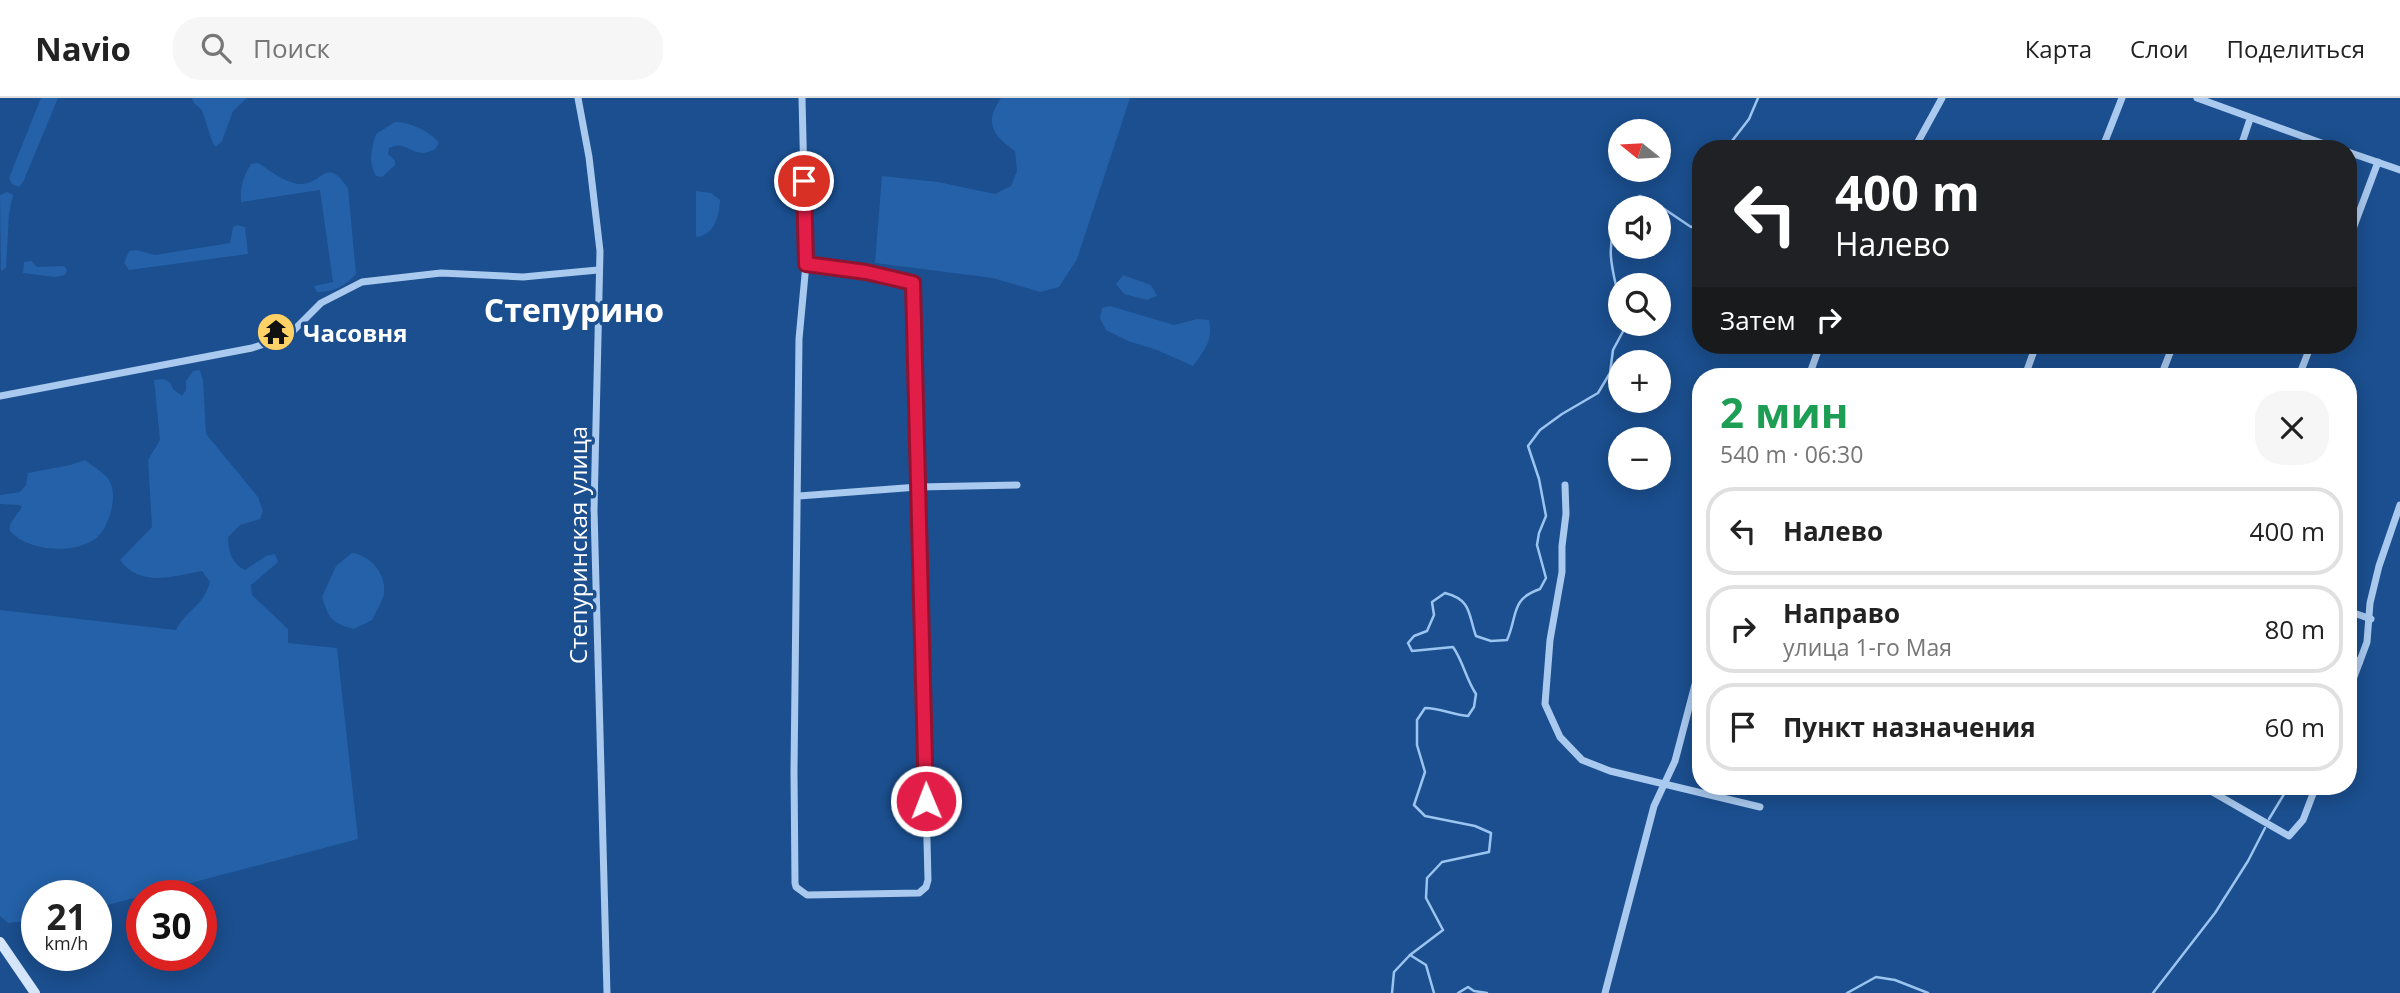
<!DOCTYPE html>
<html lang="ru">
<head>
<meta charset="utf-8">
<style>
	body { margin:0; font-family:"Open Sans",sans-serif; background:#f6f6f6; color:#222; height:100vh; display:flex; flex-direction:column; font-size:26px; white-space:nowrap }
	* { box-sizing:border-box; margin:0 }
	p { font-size:23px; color:#767676 }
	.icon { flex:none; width:38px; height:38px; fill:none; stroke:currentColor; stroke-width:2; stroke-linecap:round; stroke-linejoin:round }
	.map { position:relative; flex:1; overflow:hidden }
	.panel { position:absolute; left:1692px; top:270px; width:665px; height:427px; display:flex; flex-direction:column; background:#fff; border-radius:28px; box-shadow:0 4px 18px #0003 }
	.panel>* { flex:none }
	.guide { position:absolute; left:1692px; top:42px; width:665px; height:214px; border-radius:28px; box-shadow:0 4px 18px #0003; background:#202124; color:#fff; overflow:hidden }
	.needle { width:46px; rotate:288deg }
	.buttons { position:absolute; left:1608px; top:21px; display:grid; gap:14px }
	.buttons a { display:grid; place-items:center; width:63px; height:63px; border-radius:50%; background:#fff; box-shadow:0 4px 18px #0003; font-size:35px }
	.speed { position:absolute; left:21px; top:782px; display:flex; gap:14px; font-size:35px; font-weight:700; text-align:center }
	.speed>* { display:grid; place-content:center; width:91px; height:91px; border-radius:50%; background:#fff; box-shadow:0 4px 18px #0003; line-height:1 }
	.speed small { font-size:18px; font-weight:400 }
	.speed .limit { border:10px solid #d22; background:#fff; color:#111 }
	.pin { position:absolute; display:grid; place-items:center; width:60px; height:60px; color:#fff; margin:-30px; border:4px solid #fff; border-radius:50%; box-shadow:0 2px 7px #0007 }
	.me { position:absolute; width:77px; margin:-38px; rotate:359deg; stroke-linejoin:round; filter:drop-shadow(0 0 5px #0008) }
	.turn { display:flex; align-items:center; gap:24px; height:147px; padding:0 28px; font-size:32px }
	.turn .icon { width:91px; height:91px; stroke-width:2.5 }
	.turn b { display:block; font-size:49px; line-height:60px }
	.then { display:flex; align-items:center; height:66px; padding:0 28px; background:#0003; gap:14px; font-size:26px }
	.round { display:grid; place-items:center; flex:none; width:74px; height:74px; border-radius:28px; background:#f6f6f6 }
	.head { display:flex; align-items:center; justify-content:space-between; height:119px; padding:0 28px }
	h1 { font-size:42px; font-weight:700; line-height:52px; color:#1e9e55 }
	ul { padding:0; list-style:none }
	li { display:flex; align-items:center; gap:21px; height:88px; margin:0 14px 10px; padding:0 14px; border:4px solid #e0e0e0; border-radius:28px }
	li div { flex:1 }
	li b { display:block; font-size:26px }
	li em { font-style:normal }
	header { display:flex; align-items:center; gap:42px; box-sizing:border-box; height:98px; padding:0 35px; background:#fff; border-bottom:2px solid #e0e0e0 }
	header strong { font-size:33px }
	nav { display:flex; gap:38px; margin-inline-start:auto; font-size:24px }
	.search { width:490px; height:63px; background:#f6f6f6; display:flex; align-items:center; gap:18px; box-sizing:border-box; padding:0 24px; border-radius:28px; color:#767676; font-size:26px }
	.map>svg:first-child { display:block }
	.green { fill:#2461a8 }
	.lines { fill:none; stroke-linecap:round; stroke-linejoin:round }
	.stream { stroke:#9cc4f0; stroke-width:2.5 }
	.street { stroke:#a9c9ee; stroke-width:7 }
	.secondary { stroke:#d6e6fa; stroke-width:10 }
	.route-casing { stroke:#92132f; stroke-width:18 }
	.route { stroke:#e11d48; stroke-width:12 }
	.labels { text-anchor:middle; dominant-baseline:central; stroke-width:7; stroke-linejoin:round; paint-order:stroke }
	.poi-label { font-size:24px; font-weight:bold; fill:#fff; stroke:#1b4f8f; text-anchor:start }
	.street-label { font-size:24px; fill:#fff; stroke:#1b4f8f }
	.district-label { font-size:32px; font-weight:bold; fill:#fff; stroke:#1b4f8f }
</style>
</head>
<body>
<header>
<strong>Navio</strong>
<div class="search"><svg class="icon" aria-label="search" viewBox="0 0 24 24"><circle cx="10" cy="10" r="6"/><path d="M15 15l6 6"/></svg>Поиск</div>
<nav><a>Карта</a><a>Слои</a><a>Поделиться</a></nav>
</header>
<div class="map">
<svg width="2400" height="895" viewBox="0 0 2400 895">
	<rect width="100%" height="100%" fill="#1b4f8f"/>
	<!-- green -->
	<g class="green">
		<polygon points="41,0 58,0 24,82 19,89 12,86 9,80"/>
		<polygon points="192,0 247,0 233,13 222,43 216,49 213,46 202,12 194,5"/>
		<path d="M1001,0h129l-53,161 -18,28 -19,5 -47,-14 -118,-15 7,-87 56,6 57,12 16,-8 6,-15 -2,-20c-23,-16 -31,-28 -14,-53z"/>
		<path d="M395,24c14,0 35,9 44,21l-4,6c-1,1 -10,4 -11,4 -15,0 -20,-13 -35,-5l-1,6 7,7v4l-13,12 -6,-1c-8,-14 -5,-26 0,-42z"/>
		<path d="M258,65c12,7 25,19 40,21 26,2 26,-30 50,4l8,86c-11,12 -22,18 -39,18l-3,-6 19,-4 -13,-92 -79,12c-1,-15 2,-25 10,-38z"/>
		<path d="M696,93l15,2 9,7c-1,16 -5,35 -24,37z"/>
		<polygon points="7,94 13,97 9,116 6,170 1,173 0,97"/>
		<polygon points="237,127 245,129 248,156 129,172 124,165 129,153 136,152 155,157 230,145 233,129"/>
		<polygon points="31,163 37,169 64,168 67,172 65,177 55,179 23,175 24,164"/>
		<polygon points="1123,177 1151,187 1157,198 1147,202 1124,196 1116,186"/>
		<path d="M1110,208l64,19 23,-6 12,1c4,22 -4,29 -16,46l-36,-16 -29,-9 -22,-11 -6,-12 2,-10z"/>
		<path d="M200,272l3,10 3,54 52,63 5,14 -3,8 -20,6 -12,12c1,15 3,26 17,33l21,-14 9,-2 3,8 -27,23 1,10 36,34v14l49,5 21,191 -262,69v-12h-59v24l-29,3 -8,-7v-306l176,20c9,-19 27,-23 34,-48l-8,-11c-28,5 -62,17 -82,-11l32,-33 -4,-67 12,-20 -6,-60 9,-1 7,3 3,7 9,7 4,-6v-9l7,-10z"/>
		<path d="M85,362c8,7 18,11 24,20 10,15 0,49 -14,59 -22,16 -68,12 -85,-8v-7l12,-17 -3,-2 -19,-1v-9l20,-3 6,-7 2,-12 42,-8z"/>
		<path d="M352,455c18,2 35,21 32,41 -2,8 -8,18 -12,26l-18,9c-23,-6 -25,-10 -32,-32l14,-31z"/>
	</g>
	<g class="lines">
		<!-- stream -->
		<g class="stream">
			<polyline points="1731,51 1732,43 1749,21 1758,0"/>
			<polyline points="1623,110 1627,104 1640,98 1651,102 1691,129 1701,125"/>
			<path d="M1620,116c-16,32 -8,55 0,88"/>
			<polyline points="2269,721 2289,688"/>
			<polyline points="1410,857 1426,867 1434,895"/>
			<path d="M1392,895l2,-21 16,-17 33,-25 -17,-32 1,-20 15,-16 47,-10 2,-19 -16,-7 -50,-10 -11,-11 11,-33 -8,-27v-25l8,-12c15,0 28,7 43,8l6,-9 2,-13c-10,-15 -13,-33 -23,-47l-41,4 -4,-8 6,-7 13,-5 7,-16 -2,-13 13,-9c27,7 23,21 31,43l15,5 16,-1c11,-24 3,-41 33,-51l6,-11 -9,-33 2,-12 7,-17 -7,-37 -11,-33 12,-16 22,-16 36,-21 12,-20 3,-23 14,-26"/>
			<polyline points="1458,895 1468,889 1474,893 1487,895"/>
			<polyline points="1847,895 1876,879 1895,882 1928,895"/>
			<polyline points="2153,895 2215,815 2248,763 2265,730"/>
		</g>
		<!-- street -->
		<g class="street">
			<polyline points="578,0 589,59 600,153 594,412 607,895"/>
			<polyline points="802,0 806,166 799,241 794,673 795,785 796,789 807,797 919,795 926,789 928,782 913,185 866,175 806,166"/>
			<polyline points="2197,0 2338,51"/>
			<polyline points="1914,51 1942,0"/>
			<polyline points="2102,51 2122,0"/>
			<polyline points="2240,51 2250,21"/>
			<polyline points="2348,54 2400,72"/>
			<polyline points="2348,144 2378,64"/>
			<polyline points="1809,278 1820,247"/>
			<polyline points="2025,278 2036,247"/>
			<polyline points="2161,278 2173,247"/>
			<polyline points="2299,278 2311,247"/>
			<polyline points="0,298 252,250 282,240 293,233 321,205 362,184 441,175 523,179 598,172"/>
			<polyline points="1565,387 1566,416 1562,448 1562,474 1550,542 1545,606 1560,639 1582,662 1610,673 1760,709"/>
			<polyline points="799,398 918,389 1017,387"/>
			<polyline points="2348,513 2371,521"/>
			<polyline points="2348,555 2359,565"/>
			<polyline points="2348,595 2367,544 2370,505 2379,468 2400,407"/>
			<polyline points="2202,688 2289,738 2303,722 2316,688"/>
			<polyline points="1605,895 1654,708 1675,663 1701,564"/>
		</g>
		<!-- secondary -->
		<polyline class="secondary" points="0,844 35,895"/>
	</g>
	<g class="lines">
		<!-- route casing -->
		<g class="route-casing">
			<polyline id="route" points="804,83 806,166 866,174 913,185 926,703"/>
		</g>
		<!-- route -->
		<use href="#route" class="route"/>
	</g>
	<!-- icons -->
	<defs>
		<g id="temple-disc" transform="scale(2.0125)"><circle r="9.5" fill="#ffd166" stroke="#1b4f8f"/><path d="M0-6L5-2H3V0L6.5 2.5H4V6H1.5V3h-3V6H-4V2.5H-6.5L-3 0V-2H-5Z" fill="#111"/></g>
	</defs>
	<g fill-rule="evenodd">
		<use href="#temple-disc" x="276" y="234"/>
	</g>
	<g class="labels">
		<!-- poi labels -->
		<g class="poi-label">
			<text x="303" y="234">Часовня</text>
		</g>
		<!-- street labels -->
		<g class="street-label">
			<text transform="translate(577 447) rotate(-90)">Степуринская улица</text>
		</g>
		<!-- district labels -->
		<g class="district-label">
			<text x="574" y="211">Степурино</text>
		</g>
	</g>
</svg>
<div class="buttons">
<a><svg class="needle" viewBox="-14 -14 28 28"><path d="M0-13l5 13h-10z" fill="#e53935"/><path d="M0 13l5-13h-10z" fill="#767676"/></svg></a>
<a><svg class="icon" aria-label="sound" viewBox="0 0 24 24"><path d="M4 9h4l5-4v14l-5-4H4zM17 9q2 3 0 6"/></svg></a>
<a><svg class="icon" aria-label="search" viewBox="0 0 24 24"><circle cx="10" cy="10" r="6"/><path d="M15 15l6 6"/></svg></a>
<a>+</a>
<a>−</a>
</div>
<div class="speed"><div>21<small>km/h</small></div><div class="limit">30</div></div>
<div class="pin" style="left:804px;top:83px;background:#d93025"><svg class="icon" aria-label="arrive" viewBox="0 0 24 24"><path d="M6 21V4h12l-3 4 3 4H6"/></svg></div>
<svg class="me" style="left:926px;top:703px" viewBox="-20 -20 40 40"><circle r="17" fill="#e11d48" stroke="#fff" stroke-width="3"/><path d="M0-11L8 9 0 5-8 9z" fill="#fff"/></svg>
<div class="guide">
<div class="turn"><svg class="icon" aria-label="left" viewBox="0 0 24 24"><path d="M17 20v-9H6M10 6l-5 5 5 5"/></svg><div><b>400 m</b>Налево</div></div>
<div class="then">Затем<svg class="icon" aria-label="right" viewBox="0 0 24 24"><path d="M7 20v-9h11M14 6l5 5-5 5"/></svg></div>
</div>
<section class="panel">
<div class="head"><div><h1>2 мин</h1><p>540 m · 06:30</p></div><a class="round"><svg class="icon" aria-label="close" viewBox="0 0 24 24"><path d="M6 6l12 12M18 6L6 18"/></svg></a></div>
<ul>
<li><svg class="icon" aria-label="left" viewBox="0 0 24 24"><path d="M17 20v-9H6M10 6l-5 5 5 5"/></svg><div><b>Налево</b></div><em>400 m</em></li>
<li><svg class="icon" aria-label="right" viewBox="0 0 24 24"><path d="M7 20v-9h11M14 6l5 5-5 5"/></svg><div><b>Направо</b><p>улица 1-го Мая</p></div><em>80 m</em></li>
<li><svg class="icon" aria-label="arrive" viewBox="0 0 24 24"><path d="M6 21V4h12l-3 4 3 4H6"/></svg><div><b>Пункт назначения</b></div><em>60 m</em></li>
</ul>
</section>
</div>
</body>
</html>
